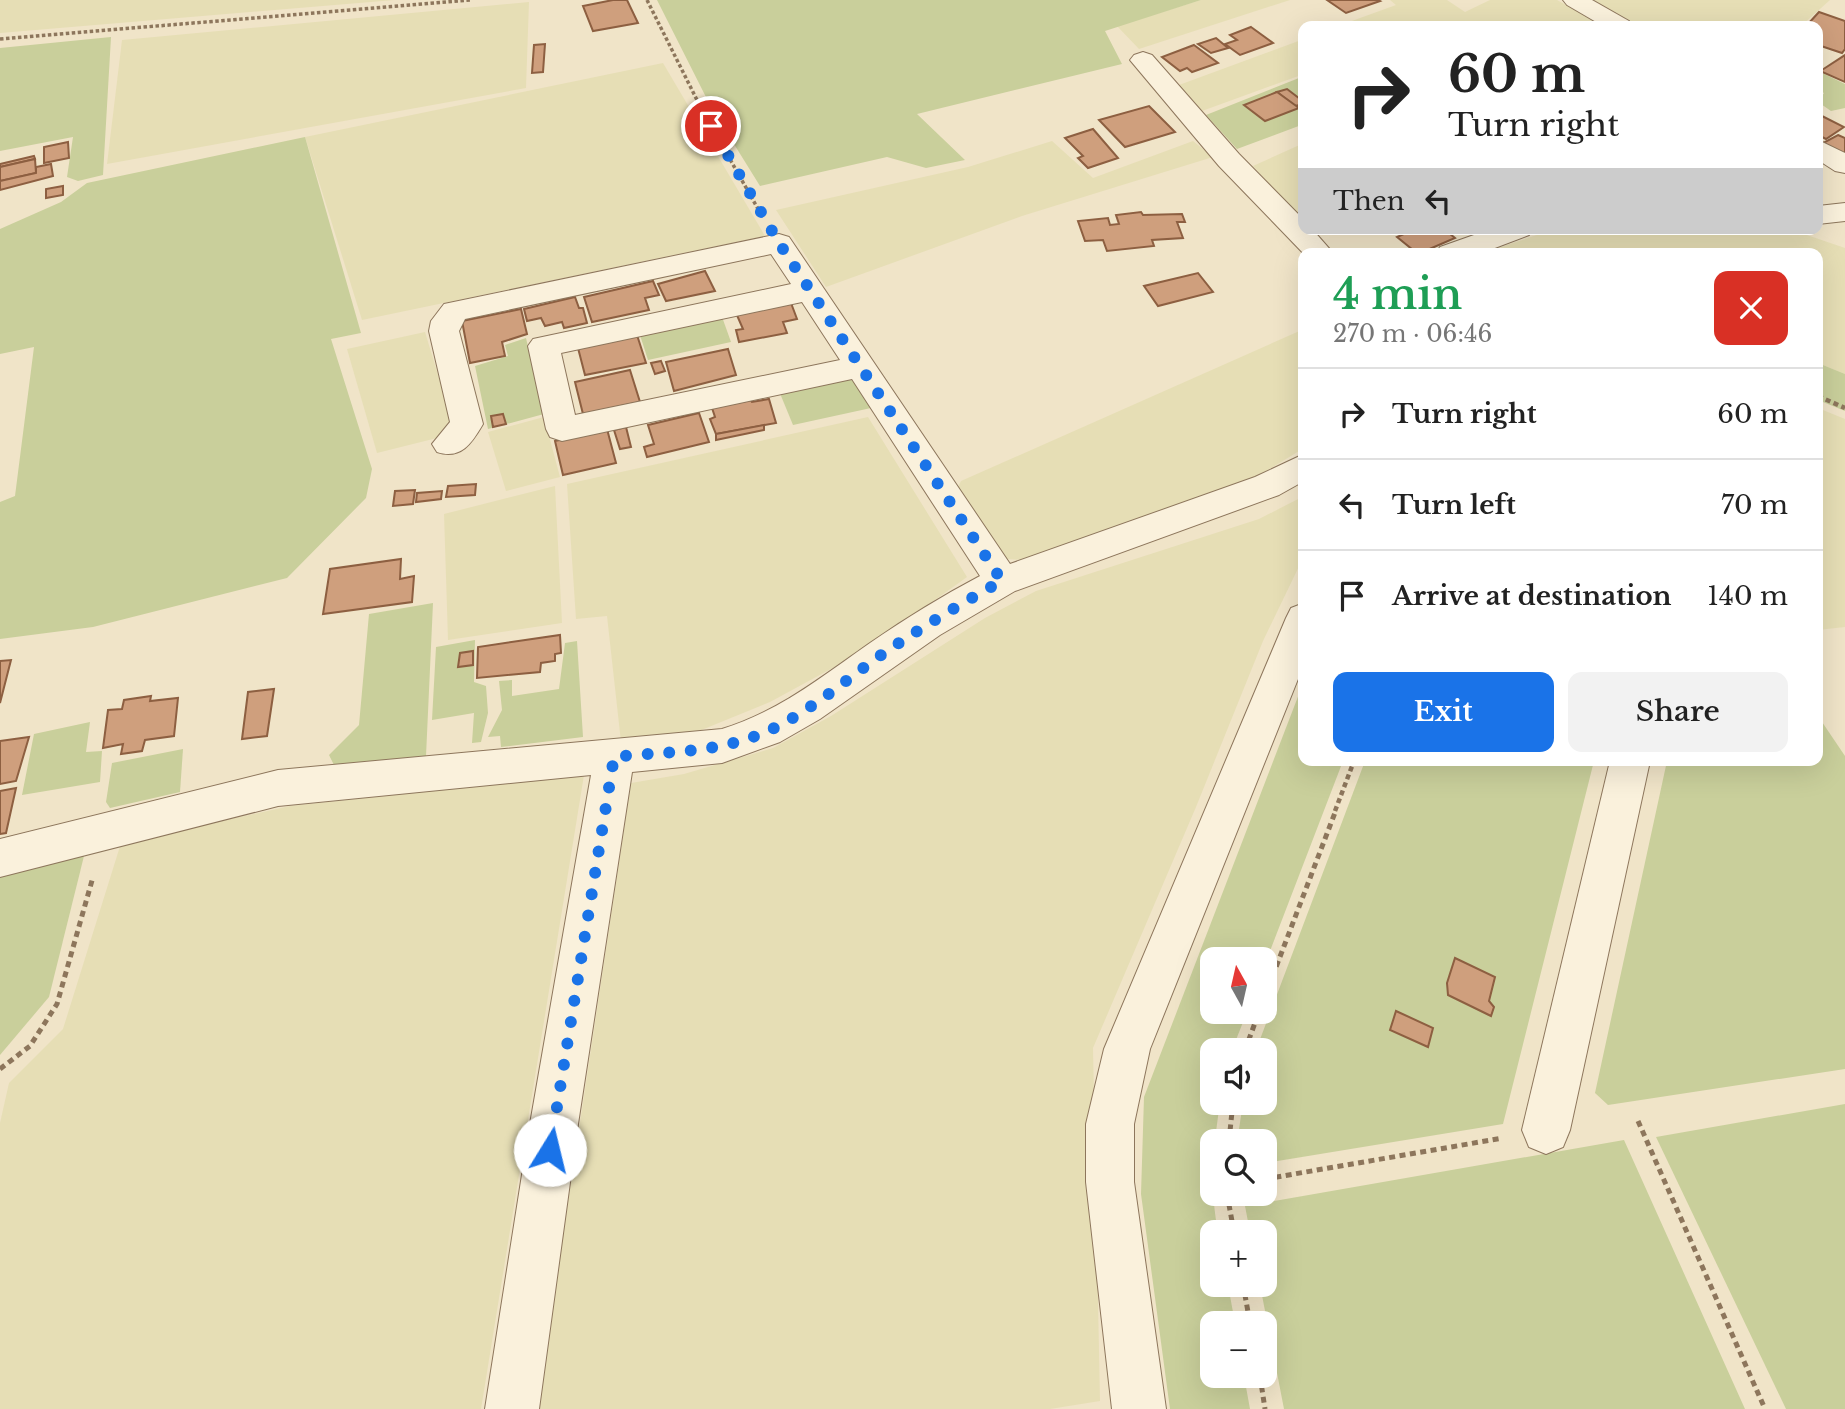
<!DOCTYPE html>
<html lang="en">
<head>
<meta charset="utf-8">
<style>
	body { margin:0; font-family:"Libre Baskerville",serif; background:#f2f2f2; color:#222; height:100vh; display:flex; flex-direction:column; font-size:26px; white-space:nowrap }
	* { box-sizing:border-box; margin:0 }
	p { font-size:23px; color:#767676 }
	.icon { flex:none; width:38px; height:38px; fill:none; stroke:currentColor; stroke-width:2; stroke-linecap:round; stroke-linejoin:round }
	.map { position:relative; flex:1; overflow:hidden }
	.side { position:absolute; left:1298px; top:248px; width:525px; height:518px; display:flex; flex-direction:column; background:#fff; border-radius:14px; box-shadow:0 7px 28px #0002 }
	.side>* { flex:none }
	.hud { position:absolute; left:1298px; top:21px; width:525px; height:214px; border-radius:14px; box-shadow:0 7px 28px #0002; background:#fff; color:#222; overflow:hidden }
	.needle { width:46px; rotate:352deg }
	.buttons { position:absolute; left:1200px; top:947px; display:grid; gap:14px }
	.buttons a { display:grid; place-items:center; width:77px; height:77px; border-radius:14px; background:#fff; box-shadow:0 7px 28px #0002; font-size:35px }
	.pin { position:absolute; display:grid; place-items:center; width:60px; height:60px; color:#fff; margin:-30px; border:4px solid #fff; border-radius:50%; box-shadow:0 2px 7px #0007 }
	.me { position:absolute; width:77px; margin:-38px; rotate:9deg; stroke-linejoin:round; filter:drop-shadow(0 0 5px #0008) }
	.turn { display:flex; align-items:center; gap:24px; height:147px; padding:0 35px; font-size:32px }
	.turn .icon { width:91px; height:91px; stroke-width:2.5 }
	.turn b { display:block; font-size:49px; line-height:60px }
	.then { display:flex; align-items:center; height:66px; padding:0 35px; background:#0003; gap:14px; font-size:26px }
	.round { display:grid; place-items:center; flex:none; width:74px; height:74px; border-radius:14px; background:#f2f2f2 }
	.overview { display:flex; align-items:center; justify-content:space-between; height:119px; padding:0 35px }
	h1 { font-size:42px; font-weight:600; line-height:52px; color:#1e9e55 }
	.action { display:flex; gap:14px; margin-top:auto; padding:14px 35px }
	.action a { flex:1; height:80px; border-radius:14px; background:#1a73e8; color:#fff; font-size:28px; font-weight:600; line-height:80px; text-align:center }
	.action a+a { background:#f2f2f2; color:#222 }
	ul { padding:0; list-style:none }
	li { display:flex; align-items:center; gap:21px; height:91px; padding:0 35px; border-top:2px solid #e0e0e0 }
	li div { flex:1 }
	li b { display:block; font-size:26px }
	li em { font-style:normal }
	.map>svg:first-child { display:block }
	.farmland { fill:#e6deb5 }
	.green { fill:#c9cf9b }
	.building { fill:#cf9f7d; stroke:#8d5f41; stroke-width:2 }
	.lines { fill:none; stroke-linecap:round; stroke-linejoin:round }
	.minor-casing { stroke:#8d765c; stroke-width:2 }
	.path-far2 { stroke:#8d765c; stroke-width:3.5; stroke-dasharray:3.5 2.5; stroke-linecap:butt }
	.path-far1 { stroke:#8d765c; stroke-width:4.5; stroke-dasharray:5 3.5; stroke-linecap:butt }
	.path { stroke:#8d765c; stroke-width:5; stroke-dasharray:6 4.5; stroke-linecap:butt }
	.minor { fill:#faf1dc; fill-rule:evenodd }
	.route { stroke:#1a73e8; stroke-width:12; stroke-dasharray:0 21.6 }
</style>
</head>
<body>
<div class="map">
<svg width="1845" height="1409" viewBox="0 0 1845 1409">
	<rect width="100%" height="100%" fill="#f0e4c8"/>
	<!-- farmland -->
	<g class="farmland">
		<polygon points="0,0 395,0 0,33"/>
		<polygon points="1201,0 1290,0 1139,49 1117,26"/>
		<polygon points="1390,0 1447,0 1465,12 1490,0 1557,0 1604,26 1338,26 1396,5"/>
		<polygon points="1589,0 1830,0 1801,26 1634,26"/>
		<polygon points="529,2 526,88 107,164 122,40"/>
		<polygon points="1304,39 1304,74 1202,111 1179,85"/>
		<polygon points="663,63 765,236 362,320 305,137"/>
		<polygon points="1052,141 1093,178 1193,141 1213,157 1022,216 826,287 776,210 968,167"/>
		<polygon points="1304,143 1304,223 1253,166"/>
		<polygon points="1555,229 1775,229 1798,232 1845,248 1845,374 1818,363 1818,254 1486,252"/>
		<polygon points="1304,329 1304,448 1253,479 1024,560 1007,559 956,491 961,481"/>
		<polygon points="425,332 453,424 441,437 377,453 347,349"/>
		<polygon points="1818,408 1845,419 1845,627 1818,630"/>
		<polygon points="544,417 560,477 506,491 488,432"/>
		<polygon points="868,417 967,577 864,651 770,702 699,731 621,742 607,616 576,619 567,484"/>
		<polygon points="555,486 562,623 448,640 444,514"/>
		<polygon points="1304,496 1304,556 1263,641 1196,807 1093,1048 1100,1401 1050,1409 537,1409 631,783 684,774 773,748 831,716 985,618 1036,591 1259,519"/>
		<polygon points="584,775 481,1409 0,1409 0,1123 9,1083 63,1029 121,843 290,806"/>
	</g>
	<!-- green -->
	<g class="green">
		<polygon points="657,0 1201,0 1105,31 1122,64 917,114 965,160 926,168 887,157 760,186 711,107"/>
		<polygon points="111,37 103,175 78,181 67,177 73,137 0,151 0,48"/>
		<polygon points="1818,71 1845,84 1845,108 1831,111 1818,102 1824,93 1818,90"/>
		<polygon points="1304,76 1304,124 1237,149 1206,115"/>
		<polygon points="305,137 361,333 331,339 372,469 366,498 287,578 93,627 0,639 0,502 15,496 34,347 0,354 0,229 61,202 87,183"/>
		<polygon points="721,314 731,342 648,360 639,332"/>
		<polygon points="526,338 544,414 488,429 475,366 508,356 505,345"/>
		<polygon points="1818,363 1845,374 1845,411 1818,400"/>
		<polygon points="841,378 855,381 871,408 793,425 779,391"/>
		<polygon points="433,603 426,756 334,765 329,755 359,725 369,614"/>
		<polygon points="475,640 474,682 486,686 488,713 481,742 472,743 474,713 432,720 436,647"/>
		<polygon points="577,641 583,737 501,747 500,736 488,737 502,710 499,681 512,680 512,696 559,689 565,643"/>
		<path d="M1304,681v80h39l-78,203v-5h-52v53h34l-15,38h-19v52l7,1c-7,48 -11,79 -2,129h-5v52l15,1 7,38h-22v53h31l6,33h-80l-29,-215 3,-97z"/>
		<polygon points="1818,716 1845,756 1845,1069 1608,1105 1595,1093 1667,761 1818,761"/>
		<polygon points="90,722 86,752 102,751 100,782 22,795 34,734"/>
		<polygon points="183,749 180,792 110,808 106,802 112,763"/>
		<polygon points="1365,761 1594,761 1503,1124 1265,1163 1265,1141 1241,1141 1239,1129 1243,1103 1265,1102 1265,1050 1256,1050"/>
		<polygon points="85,852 49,997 0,1055 0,875"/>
		<polygon points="1845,1104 1845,1409 1786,1409 1656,1137"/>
		<polygon points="1624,1140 1745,1409 1284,1409 1260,1285 1265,1284 1265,1232 1250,1232 1245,1206"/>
	</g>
	<!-- building -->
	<g class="building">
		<polygon points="613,0 627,0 638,23 593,31 583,6"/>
		<polygon points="1327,0 1378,0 1380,1 1346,13"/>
		<polygon points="1819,12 1845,21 1845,49 1842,53 1818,45 1818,26 1801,26 1808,24"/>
		<polygon points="1251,27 1273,43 1240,55 1225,44 1237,40 1230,35"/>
		<polygon points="1216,38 1228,48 1211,53 1198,44"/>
		<polygon points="545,44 543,72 532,73 534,45"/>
		<polygon points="1194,45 1218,63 1192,72 1187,68 1180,71 1162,57"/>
		<polygon points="1845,55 1845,82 1820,71 1822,70"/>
		<polygon points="1287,89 1304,102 1304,104 1295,106 1277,92"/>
		<polygon points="1277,92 1299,108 1265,121 1244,105"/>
		<polygon points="1149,106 1175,132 1125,147 1099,120"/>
		<polygon points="1818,114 1844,127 1826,139 1818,135"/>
		<polygon points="1093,129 1118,158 1088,168 1078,158 1083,156 1065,138"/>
		<polygon points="1838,135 1845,138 1845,157 1823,143"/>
		<polygon points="68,142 69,158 44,163 44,147"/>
		<polygon points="34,156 35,159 0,167 0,164"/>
		<polygon points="35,159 36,173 0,181 0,167"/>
		<polygon points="51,164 53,176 0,190 0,181 36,173 36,167"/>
		<polygon points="63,186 63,195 46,198 46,189"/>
		<polygon points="1141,212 1143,215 1182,214 1185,222 1177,222 1183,238 1152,240 1154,246 1107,251 1103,240 1085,241 1078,221 1108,218 1110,225 1119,224 1116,215"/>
		<polygon points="1415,229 1444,229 1455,238 1418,254 1397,237"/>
		<polygon points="705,271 715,291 666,301 658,284"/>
		<polygon points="1198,273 1213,292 1158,306 1144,286"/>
		<polygon points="653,281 659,295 645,298 649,310 592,322 584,297"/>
		<polygon points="575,297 579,308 583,308 587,323 564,328 562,322 545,326 541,318 527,321 524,309"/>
		<polygon points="791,303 797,319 783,322 787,333 739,342 736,330 743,329 736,313"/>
		<polygon points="521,309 527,334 502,342 505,356 470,363 462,321"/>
		<polygon points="637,335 646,363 585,375 578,348"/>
		<polygon points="728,349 736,375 674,391 666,362"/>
		<polygon points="661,361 665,371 655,374 651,363"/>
		<polygon points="630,370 640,402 583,414 575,382"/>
		<polygon points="769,399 776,423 716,434 710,419 715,417 712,408 751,400 752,402"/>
		<polygon points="699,413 709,442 647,457 644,447 654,444 648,425"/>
		<polygon points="503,414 506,424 493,427 491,416"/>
		<polygon points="764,425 764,430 716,440 716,434"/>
		<polygon points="626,427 631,447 620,449 614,430"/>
		<polygon points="607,429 616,463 563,475 555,441"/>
		<polygon points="476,484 475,495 446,497 448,486"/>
		<polygon points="415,490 413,504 393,506 395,491"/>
		<polygon points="442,491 441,499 416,502 417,493"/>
		<polygon points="401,559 400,579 414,576 412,602 323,614 330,569"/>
		<polygon points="560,635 561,653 555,654 555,661 541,663 540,672 477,678 478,647"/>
		<polygon points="473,651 473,665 458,667 460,653"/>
		<polygon points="11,660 0,703 0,661"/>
		<polygon points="274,689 267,736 242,739 248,692"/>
		<polygon points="151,696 150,701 178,698 174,736 145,740 142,751 121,754 123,744 103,748 108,710 122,709 124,700"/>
		<polygon points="29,737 16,781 0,784 0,741"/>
		<polygon points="16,788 6,833 0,834 0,791"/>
		<polygon points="1455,958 1495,977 1489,1001 1494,1007 1491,1016 1448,995 1447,983"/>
		<polygon points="1396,1011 1433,1028 1428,1047 1390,1030"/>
	</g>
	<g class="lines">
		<!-- minor casing -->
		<g class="minor-casing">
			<g id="minor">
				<polygon points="1563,0 1592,0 1629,21 1632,26 1603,26 1567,5"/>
				<polygon points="1143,52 1152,55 1239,154 1304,220 1304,229 1312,229 1334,254 1304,254 1219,166 1130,60 1134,55"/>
				<polygon points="1818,140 1845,153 1845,173 1835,171 1818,160"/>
				<polygon points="1845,203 1845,221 1818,224 1818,206"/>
				<polygon points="1491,229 1533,229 1529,235 1479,254 1436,254 1440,247"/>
				<path d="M779,234l10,3 221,327 245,-87 49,-23v27l-25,14 -264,96 -75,44 -120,84 -40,23 -58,21 -90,9 -54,352 -39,285h-54l45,-285 61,-349 -313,31 -278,71v-38l278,-69 444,-41c56,-17 101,-53 148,-86 35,-24 72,-47 110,-67l-128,-197 -290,62 -12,-4 -4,-8 -18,-83 5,-7 258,-55 -20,-30 -306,65 -6,12 24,93c-11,19 -22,36 -46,28l-5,-8 18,-22 -21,-91 2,-10 13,-17zM802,302l38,58 -265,55 -14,-62z"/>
				<polygon points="1304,603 1304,664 1150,1049 1134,1124 1134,1182 1166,1409 1112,1409 1086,1182 1086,1124 1104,1049 1286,618 1291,608"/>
				<polygon points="1610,761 1650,761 1570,1130 1563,1147 1546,1154 1529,1147 1522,1130"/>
			</g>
		</g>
		<!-- path-far2 -->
		<g class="path-far2">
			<polyline points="647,0 700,106 762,216"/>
			<polyline points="0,39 471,0"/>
		</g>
		<!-- path-far1 -->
		<g class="path-far1">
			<polyline points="1818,396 1845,408"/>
			<polyline points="1335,811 1354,761"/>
		</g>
		<!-- path -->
		<g class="path">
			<polyline points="1265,996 1336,810"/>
			<polyline points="1245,1050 1259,1012"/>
			<polyline points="0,1069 30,1046 57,1004 93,877"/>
			<polyline points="1638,1121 1765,1409"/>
			<polyline points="1229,1141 1233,1102"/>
			<polyline points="1265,1179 1503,1138"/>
			<polyline points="1227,1194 1234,1232"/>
			<polyline points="1243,1284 1250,1323"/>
			<polyline points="1260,1376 1265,1409"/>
		</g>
		<!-- minor -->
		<use href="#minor" class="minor"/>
	</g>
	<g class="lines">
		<!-- route -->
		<path class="route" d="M550,1150l64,-393c44,-5 94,-4 136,-19 50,-17 91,-55 134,-85 38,-26 78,-50 118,-72l-223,-338 -68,-117"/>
	</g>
</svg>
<div class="buttons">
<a><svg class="needle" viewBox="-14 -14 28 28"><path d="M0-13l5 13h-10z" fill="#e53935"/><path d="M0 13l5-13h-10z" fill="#767676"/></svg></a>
<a><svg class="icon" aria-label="sound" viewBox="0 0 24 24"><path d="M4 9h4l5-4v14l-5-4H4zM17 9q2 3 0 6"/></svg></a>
<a><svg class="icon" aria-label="search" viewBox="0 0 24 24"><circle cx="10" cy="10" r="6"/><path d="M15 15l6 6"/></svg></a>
<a>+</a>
<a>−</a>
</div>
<div class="pin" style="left:711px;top:126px;background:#d93025"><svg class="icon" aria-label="arrive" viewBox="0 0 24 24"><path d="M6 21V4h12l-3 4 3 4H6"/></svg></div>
<svg class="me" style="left:550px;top:1150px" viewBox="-20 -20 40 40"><circle r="19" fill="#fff"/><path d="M0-13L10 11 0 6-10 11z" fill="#1a73e8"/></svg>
<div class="hud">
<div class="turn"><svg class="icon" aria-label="right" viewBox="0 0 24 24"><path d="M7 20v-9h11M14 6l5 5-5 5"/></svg><div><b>60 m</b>Turn right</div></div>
<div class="then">Then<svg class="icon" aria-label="left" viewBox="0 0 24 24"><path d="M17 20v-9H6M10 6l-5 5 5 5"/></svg></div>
</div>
<section class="side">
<div class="overview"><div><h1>4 min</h1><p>270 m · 06:46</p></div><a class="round" style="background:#d93025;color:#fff"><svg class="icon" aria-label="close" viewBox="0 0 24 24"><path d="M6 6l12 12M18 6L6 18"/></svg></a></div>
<ul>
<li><svg class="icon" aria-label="right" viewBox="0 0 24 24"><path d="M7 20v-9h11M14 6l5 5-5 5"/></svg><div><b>Turn right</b></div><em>60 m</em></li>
<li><svg class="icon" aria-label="left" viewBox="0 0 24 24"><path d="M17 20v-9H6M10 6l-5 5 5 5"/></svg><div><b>Turn left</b></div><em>70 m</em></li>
<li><svg class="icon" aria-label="arrive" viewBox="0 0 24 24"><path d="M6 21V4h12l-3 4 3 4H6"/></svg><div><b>Arrive at destination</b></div><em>140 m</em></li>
</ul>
<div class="action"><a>Exit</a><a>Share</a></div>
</section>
</div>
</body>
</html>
